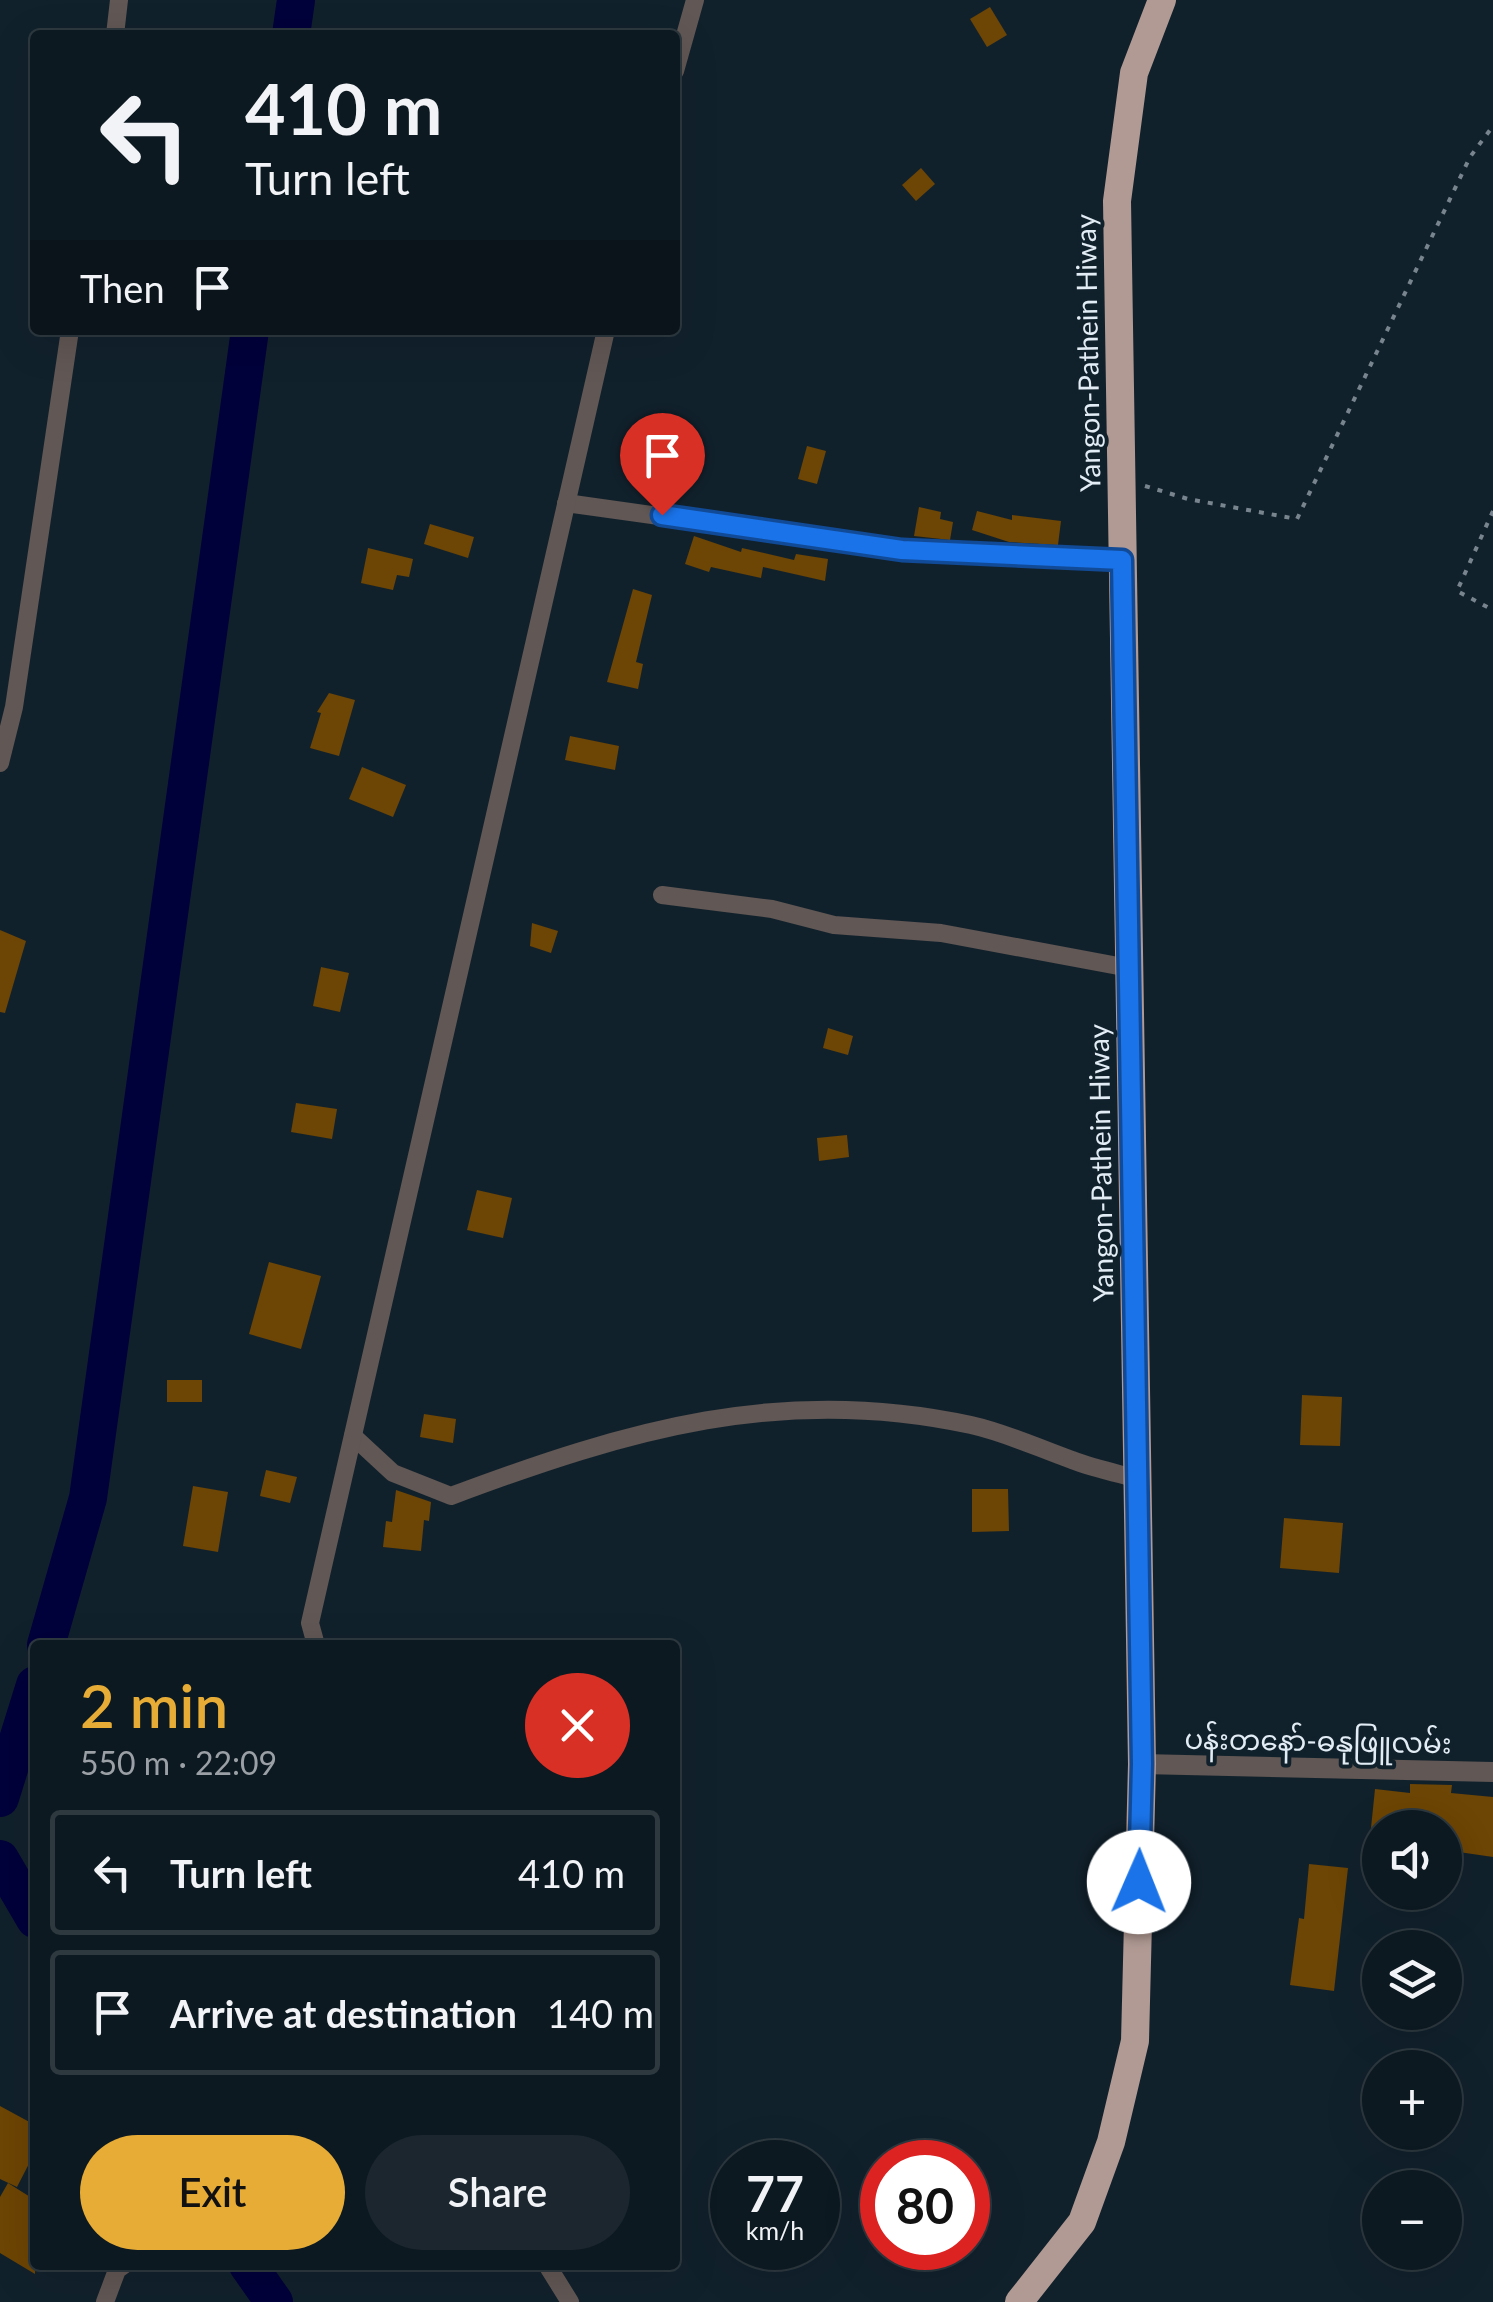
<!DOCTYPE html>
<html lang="en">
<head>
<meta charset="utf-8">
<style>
	body { margin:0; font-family:Lato,"Noto Sans Myanmar",sans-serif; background:#1b262e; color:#f1f3f6; height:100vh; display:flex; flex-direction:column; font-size:38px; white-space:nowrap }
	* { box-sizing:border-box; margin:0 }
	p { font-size:32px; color:#9aa0a5 }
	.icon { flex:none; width:55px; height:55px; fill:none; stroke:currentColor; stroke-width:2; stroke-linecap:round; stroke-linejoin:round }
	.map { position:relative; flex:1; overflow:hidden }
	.sheet { position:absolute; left:30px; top:1640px; width:650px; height:630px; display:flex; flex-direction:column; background:#0d1921; border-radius:10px; box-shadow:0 10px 40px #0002,0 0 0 2px #2d383f }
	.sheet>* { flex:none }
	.hud { position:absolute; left:30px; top:30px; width:650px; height:305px; border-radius:10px; box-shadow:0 10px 40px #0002,0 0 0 2px #2d383f; background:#0d1921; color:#f1f3f6; overflow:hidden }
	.buttons { position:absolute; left:1362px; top:1810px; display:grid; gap:20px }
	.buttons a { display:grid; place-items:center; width:100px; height:100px; border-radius:50%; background:#0d1921; box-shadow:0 10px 40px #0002,0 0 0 2px #2d383f; font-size:50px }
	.speed { position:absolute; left:710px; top:2140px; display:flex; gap:20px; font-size:50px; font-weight:700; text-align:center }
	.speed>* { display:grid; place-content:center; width:130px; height:130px; border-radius:50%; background:#0d1921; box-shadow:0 10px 40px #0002,0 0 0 2px #2d383f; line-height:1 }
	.speed small { font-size:25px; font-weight:400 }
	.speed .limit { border:15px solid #d22; background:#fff; color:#111 }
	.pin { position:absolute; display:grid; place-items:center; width:85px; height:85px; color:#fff; margin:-102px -42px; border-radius:50% 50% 50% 0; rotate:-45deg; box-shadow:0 0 10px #0007 }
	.pin .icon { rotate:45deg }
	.me { position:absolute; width:110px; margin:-55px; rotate:1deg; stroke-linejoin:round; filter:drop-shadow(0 0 8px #0008) }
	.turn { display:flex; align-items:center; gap:35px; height:210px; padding:0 50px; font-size:45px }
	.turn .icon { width:130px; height:130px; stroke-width:2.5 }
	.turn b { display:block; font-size:70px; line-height:85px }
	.then { display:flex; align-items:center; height:95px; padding:0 50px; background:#0003; gap:20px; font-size:38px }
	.round { display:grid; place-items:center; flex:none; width:105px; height:105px; border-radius:52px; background:#1b262e }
	.overview { display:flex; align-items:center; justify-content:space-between; height:170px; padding:0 50px }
	h1 { font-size:60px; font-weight:600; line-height:75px; color:#e7ac36 }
	.primary-button { display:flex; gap:20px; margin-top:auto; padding:20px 50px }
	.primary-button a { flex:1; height:115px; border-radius:60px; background:#e7ac36; color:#111; font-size:40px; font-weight:600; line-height:115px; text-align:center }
	.primary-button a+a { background:#1b262e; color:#f1f3f6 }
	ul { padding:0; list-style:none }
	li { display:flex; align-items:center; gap:30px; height:125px; margin:0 20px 15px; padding:0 30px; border:5px solid #2d383f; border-radius:10px }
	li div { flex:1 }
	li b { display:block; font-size:38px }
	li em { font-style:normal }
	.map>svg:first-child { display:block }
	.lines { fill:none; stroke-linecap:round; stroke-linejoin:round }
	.river { stroke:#00003b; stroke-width:38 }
	.building { fill:#6d4504 }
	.path { stroke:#78858f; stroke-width:4; stroke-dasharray:5 8; stroke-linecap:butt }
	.minor { stroke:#615754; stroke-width:18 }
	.tertiary { stroke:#615754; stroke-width:20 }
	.trunk { stroke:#b19a94; stroke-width:28 }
	.route-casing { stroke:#114b97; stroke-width:25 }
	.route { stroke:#1a73e8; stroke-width:18 }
	.labels { text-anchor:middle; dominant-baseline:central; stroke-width:8; stroke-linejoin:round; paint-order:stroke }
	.street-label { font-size:28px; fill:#e2ecf5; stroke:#11212c }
</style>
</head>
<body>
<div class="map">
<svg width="1493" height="2302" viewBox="0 0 1493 2302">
	<rect width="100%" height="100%" fill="#11212c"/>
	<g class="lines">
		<!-- river -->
		<g class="river">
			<polyline points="291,35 296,0"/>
			<polyline points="46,1645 88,1498 250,330"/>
			<polyline points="0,1798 35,1685"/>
			<polyline points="0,1859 35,1919"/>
			<polyline points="248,2265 274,2302"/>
		</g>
	</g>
	<!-- building -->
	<g class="building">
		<polygon points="990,7 1007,35 987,47 970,19"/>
		<polygon points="921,168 935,184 916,201 902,185"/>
		<polygon points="658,413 676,424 662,449 667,451 659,479 628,470 636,442 640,444"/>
		<polygon points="807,446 826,451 817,484 798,479"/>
		<polygon points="919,507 941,512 940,519 953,522 950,540 914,536"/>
		<polygon points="977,511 1012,520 1012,515 1061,521 1058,545 1009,542 972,530"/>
		<polygon points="430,524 474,537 468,558 424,544"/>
		<polygon points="694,536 741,552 742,548 794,560 796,554 828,559 825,581 763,567 761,578 711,567 709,572 685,564"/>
		<polygon points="368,548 413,559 409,577 397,575 393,590 361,583"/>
		<polygon points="633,589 652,595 636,662 643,664 638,689 607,682"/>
		<polygon points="329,693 355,700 339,756 310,748 321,713 317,712"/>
		<polygon points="570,736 619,746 615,770 565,760"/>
		<polygon points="362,767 406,785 393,817 349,799"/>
		<polygon points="532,923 558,931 551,953 530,946"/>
		<polygon points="0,930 26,941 5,1013 0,1012"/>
		<polygon points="321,967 349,973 340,1012 313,1006"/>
		<polygon points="828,1028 853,1036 848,1055 823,1048"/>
		<polygon points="296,1103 337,1109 332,1139 291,1132"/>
		<polygon points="847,1135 849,1157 819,1161 817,1138"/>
		<polygon points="477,1190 512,1198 503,1238 467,1230"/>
		<polygon points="269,1262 321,1276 301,1349 249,1334"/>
		<rect x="167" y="1380" width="35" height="22"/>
		<polygon points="1302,1395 1342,1397 1340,1446 1300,1445"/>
		<polygon points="424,1414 456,1419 453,1443 420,1437"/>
		<polygon points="266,1470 297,1477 290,1503 260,1496"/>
		<polygon points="193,1486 228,1492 218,1552 183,1546"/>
		<polygon points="972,1489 1008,1489 1009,1531 972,1532"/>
		<polygon points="396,1490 431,1502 429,1521 424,1520 421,1551 383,1547 386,1521 392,1522"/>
		<polygon points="1284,1518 1343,1523 1339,1573 1280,1568"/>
		<polygon points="1410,1784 1452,1785 1451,1793 1493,1797 1493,1857 1445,1850 1445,1828 1371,1828 1375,1789 1410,1793"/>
		<polygon points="1309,1864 1348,1868 1334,1991 1290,1985 1299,1918 1304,1919"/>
		<polygon points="0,2106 35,2125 35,2152 17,2187 0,2179"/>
		<polygon points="8,2183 35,2200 35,2274 0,2253 0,2197"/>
	</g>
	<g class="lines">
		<!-- path -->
		<g class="path">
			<polyline points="1145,486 1188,499 1297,519 1470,157 1493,126"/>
			<polyline points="1493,511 1457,591 1493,610"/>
		</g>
		<!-- minor -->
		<g class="minor">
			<polyline points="115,35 119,0"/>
			<polyline points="675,71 695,0"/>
			<polyline points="566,503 901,550 1123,560"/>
			<polyline points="0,763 14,707 70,330"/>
			<polyline points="662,895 772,909 834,925 941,933 1129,968"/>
			<path d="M353,1436l40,37 58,23c176,-66 331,-112 520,-71 36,8 67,23 101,35 21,8 44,13 66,19"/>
			<polyline points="316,1645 310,1623 606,330"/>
			<polyline points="547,2265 570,2302"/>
			<polyline points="105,2302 117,2270 124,2265"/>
		</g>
		<!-- tertiary -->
		<polyline class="tertiary" points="1142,1764 1493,1772"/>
		<!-- trunk -->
		<polyline class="trunk" points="1019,2302 1082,2222 1111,2142 1135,2041 1142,1764 1117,201 1134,73 1162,0"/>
	</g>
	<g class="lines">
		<!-- route casing -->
		<g class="route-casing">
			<polyline id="route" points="662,515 902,550 1122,560 1142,1764 1139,1882"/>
		</g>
		<!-- route -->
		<use href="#route" class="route"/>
	</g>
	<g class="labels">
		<!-- street labels -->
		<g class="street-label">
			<text transform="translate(1087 353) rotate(-91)">Yangon-Pathein Hiway</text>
			<text transform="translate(1100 1163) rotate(-91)">Yangon-Pathein Hiway</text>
			<text transform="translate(1318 1740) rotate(1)">ပန်းတနော်-ဓနုဖြူလမ်း</text>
		</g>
	</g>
</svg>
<div class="buttons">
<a><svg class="icon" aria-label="sound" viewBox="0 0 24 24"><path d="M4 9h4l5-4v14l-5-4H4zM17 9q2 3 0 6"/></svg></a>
<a><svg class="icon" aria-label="layers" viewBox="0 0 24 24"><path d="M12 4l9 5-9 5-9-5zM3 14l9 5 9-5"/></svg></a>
<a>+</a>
<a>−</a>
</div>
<div class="speed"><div>77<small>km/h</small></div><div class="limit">80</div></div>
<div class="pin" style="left:662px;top:515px;background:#d93025"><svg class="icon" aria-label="arrive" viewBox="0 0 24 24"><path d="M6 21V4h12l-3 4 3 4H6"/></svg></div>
<svg class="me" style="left:1139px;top:1882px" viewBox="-20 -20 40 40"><circle r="19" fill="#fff"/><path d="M0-13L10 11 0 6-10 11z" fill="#1a73e8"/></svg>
<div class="hud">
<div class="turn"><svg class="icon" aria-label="left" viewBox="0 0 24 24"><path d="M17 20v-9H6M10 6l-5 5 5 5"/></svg><div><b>410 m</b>Turn left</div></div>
<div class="then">Then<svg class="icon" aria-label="arrive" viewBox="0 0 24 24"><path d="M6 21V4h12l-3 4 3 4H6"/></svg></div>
</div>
<section class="sheet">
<div class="overview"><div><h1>2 min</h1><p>550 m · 22:09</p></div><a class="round" style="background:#d93025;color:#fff"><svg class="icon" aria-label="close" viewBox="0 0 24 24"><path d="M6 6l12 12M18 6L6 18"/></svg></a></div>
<ul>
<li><svg class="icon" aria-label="left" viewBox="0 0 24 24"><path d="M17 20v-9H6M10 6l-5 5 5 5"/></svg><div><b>Turn left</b></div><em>410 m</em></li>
<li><svg class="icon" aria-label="arrive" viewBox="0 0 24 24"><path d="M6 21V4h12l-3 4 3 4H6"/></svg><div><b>Arrive at destination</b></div><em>140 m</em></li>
</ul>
<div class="primary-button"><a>Exit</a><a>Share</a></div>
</section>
</div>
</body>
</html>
